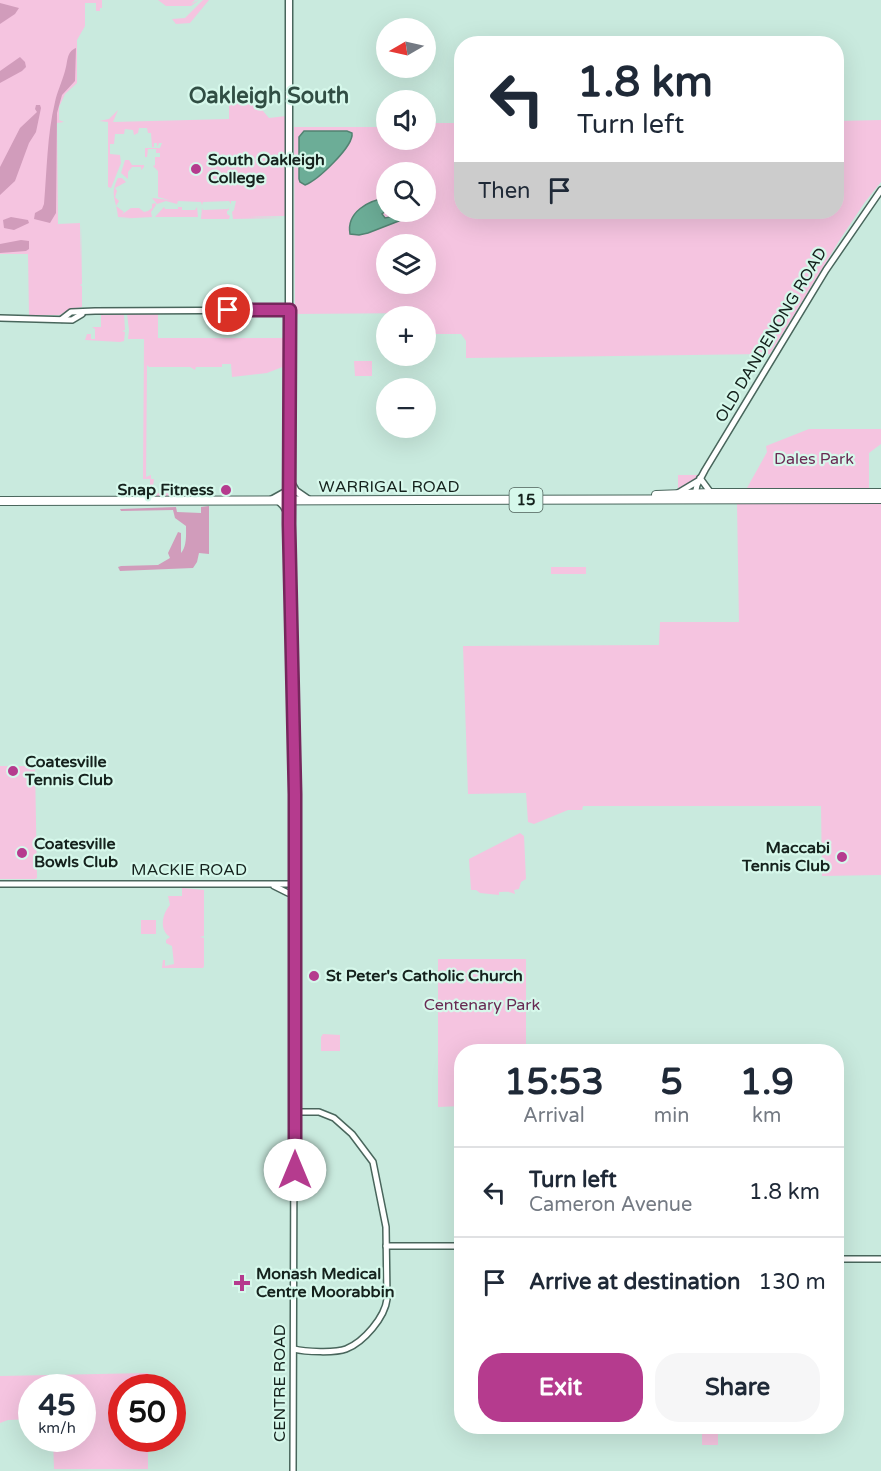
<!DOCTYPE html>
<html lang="en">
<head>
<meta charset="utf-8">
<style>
	body { margin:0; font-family:"Varela Round",sans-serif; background:#f6f6f7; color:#1f2937; height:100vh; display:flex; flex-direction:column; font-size:22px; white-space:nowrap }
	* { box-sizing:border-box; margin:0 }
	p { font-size:20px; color:#747a83 }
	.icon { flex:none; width:33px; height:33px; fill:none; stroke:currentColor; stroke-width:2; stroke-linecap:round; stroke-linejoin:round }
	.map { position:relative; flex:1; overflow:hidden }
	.side { position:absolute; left:454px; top:1044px; width:390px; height:390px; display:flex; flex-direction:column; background:#fff; border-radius:24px; box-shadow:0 6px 24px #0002 }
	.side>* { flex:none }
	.guide { position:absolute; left:454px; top:36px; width:390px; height:183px; border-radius:24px; box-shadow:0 6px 24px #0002; background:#fff; color:#1f2937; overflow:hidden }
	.needle { width:39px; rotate:261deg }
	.tools { position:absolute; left:376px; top:18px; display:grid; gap:12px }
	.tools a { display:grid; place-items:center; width:60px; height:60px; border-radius:50%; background:#fff; box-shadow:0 6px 24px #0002; font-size:30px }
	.speed { position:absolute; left:18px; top:1374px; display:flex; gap:12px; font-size:30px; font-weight:700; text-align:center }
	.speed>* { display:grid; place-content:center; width:78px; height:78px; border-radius:50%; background:#fff; box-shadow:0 6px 24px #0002; line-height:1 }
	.speed small { font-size:15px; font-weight:400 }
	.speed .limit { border:9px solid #d22; background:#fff; color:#111 }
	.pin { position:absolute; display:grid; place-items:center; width:51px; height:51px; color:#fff; margin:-26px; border:3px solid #fff; border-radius:50%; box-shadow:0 2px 6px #0007 }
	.me { position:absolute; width:66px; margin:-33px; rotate:0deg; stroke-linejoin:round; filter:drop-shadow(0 0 4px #0008) }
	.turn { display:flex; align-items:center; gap:21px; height:126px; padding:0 24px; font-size:27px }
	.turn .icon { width:78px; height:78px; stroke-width:2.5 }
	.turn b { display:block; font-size:42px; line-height:51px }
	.then { display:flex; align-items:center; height:57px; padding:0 24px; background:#0003; gap:12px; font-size:22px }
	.eta { display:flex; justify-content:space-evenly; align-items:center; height:102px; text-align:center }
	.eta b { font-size:36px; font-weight:700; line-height:42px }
	.primary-button { display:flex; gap:12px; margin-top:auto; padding:12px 24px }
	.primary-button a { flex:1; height:69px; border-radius:24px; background:#b53b8e; color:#fff; font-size:24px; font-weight:700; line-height:69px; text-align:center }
	.primary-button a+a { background:#f6f6f7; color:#1f2937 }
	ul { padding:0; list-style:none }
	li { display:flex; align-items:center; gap:18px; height:90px; padding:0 24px; border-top:2px solid #e0e1e3 }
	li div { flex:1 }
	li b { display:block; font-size:22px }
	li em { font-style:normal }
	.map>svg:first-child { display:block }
	.green { fill:#f5c4e0; fill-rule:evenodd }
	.forest { fill:#d19cbb }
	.water { fill:#6cad97; stroke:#528372; stroke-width:1.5 }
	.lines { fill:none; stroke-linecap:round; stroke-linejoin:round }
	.secondary-casing { stroke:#49665c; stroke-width:8 }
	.primary-casing { stroke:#49665c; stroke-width:9 }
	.highway-casing { stroke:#49665c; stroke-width:10 }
	.secondary { stroke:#fff; stroke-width:5 }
	.primary { stroke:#fff; stroke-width:6 }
	.highway { stroke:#fff; stroke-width:8 }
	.route-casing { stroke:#76265c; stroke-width:15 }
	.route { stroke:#b53b8e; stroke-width:10 }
	.poi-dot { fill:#b53b8e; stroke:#d6f8eb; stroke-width:2 }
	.labels { text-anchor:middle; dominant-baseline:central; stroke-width:4.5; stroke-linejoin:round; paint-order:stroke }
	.shield { fill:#d6f8eb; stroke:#4f625b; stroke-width:1.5 }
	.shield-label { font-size:15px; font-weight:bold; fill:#15221d }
	.poi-label { font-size:16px; font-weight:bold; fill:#15221d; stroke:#d6f8eb; text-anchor:start }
	.street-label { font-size:16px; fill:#15221d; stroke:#d6f8eb }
	.park-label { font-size:16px; fill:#692a53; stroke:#d6f8eb }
	.district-label { font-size:22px; font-weight:bold; fill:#314e44; stroke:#d6f8eb }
</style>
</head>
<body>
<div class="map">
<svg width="881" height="1471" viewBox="0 0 881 1471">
	<rect width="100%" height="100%" fill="#c9eade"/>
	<!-- green -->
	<g class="green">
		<polygon points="0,0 102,0 102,8 100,8 100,11 96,11 96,3 85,3 85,26 77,40 77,83 65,94 59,107 59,120 64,122 57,123 58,224 80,223 80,262 81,224 82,284 80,285 82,286 82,307 70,309 60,315 29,315 28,254 0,254"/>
		<polygon points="158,0 195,0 191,4 199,0 191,6 166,6"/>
		<polygon points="203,0 209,0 190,23 176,24 172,19 185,18"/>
		<polygon points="252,98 269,118 286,116 286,197 285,187 285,216 247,217 285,218 233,219 232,212 234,210 236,201 231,201 231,204 229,201 203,202 202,205 201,202 178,201 177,204 166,201 157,204 152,198 169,200 158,197 158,171 153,166 155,165 155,157 160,157 160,153 156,153 156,149 148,149 147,157 145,157 145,148 160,148 162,143 159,143 157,147 157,143 154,143 154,147 152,147 151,133 148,133 147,128 139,128 138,133 134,135 133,130 125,129 124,134 115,134 114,144 110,144 110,154 120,155 121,163 111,188 108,187 108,122 99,121 109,119 118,110 113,122 229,119 229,102 223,101 243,100 248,104"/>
		<path d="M881,120v62l-16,20 -26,39 -69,113 -304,4v-17l-5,-7h-35v-18h-4v-3l-127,1 -1,-187h93v13h39v-17h36v89h375v-91zM387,172h39v40h-39zM387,244h39v40h-39z"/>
		<polygon points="125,160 129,160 132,165 144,165 144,167 141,170 141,167 132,167 128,172 128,179 121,173"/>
		<path d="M118,178h4l4,4 -11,6 2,3 -2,6 4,4 -3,5 8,6 -3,3 10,-7h8l5,4 4,-1 4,-3v-4l3,-1 1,2 -5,7 1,5 -35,2 14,-1 -13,-1c-1,-16 -9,-22 0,-39z"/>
		<polygon points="164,207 165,209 178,209 178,207 182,207 182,210 195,210 197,207 198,217 155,217"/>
		<polygon points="228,207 229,210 227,211 227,214 230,216 229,219 201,219 202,208 203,210 228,209"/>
		<polygon points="158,312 158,338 285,338 285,354 286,350 285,366 267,373 232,377 231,364 222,364 222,367 196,367 195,370 190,367 149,367 147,365 146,477 151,475 151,479 154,479 152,493 200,494 146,497 150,496 150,479 143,479 144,339 128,339 129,330 127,314 129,313"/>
		<polygon points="124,314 125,330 122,331 125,332 124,341 120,342 85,340 87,334 91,334 91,339 95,339 95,329 92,327 101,327 101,315"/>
		<polygon points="354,361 372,361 372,376 355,376"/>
		<polygon points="809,429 881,429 881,444 869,453 869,488 747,488 767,452 766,446"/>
		<polygon points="678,475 698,475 695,481 678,489"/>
		<polygon points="881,503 881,875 822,876 821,806 583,806 582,810 568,810 534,824 528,822 526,793 468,794 463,646 659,645 660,622 739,622 737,504"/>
		<rect x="551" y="567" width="35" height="7"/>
		<polygon points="0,766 35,766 37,878 35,879 0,879"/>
		<path d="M520,833l4,3 2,43 -5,3 -2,7 -5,1 1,4c-7,-3 -7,-2 -16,-2v3l-19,-2 -4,-3h-5l-2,-31z"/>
		<path d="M182,888l22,2v46l-4,1 4,1v28l-1,2h-41l1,-8h2v6l9,-2 -2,-18 -6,-3v-3l4,-3c-11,-7 -8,-23 0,-32l-2,-9h14z"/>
		<rect x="141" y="920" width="15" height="14"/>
		<polygon points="438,959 526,959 526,1051 462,1052 462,1106 438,1107"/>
		<polygon points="323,1034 340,1035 340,1051 321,1051 321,1037"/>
		<polygon points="148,1373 148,1387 122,1388 122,1438 148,1439 148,1469 54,1469 53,1439 82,1438 82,1388 32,1388 31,1419 8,1420 0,1423 0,1376"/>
		<rect x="702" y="1427" width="16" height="18"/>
	</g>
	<!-- forest -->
	<g class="forest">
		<polygon points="0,3 19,8 15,14 0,24"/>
		<path d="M76,48l-1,33 -13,14 -5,18 -1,100 -6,10 -16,-4 1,-6 7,-4 2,-5c3,-34 3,-69 11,-102 2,-10 7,-20 10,-31 3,-9 1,-19 11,-23z"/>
		<polygon points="20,57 25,62 26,67 22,71 0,83 0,71"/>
		<polygon points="36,105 40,105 41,108 36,132 29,143 15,181 0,195 0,167 20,128 37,112 35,109"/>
		<polygon points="11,217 28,220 29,223 14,230 4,228 3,220"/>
		<polygon points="21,240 29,241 29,249 26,251 0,253 0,244"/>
		<path d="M209,506v48l-10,-1 -2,9 -4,6 -73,3 -2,-4 3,-1 37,-1 12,-7 -2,-5 10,-21 3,1v20c6,-7 5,-18 5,-27l-11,-8 -2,-8 -52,1 -1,-2 56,-2 1,5 24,1v-6z"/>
	</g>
	<!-- water -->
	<g class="water">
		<path d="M304,131h43l5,2c2,13 -34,47 -47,52l-5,-3 -1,-3v-42z"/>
		<path d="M387,198v12l-5,4 3,4 10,-2 -1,-4h28l-54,21 -9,2 -9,-1c-4,-22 19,-34 37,-36z"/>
	</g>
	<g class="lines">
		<!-- secondary casing -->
		<g class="secondary-casing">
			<g id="secondary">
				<polyline points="0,318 72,320 82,314"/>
				<polyline points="62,319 71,312 95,311 290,310"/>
				<polyline points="700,478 711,493"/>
				<polyline points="678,493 698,481"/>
				<polyline points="695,495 697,485 705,470 826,270 881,190"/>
				<polyline points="277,500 283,506 289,516"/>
				<polyline points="289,500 295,794 293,1471"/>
				<polyline points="0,884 295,884"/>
				<polyline points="274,886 288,893 295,893"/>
				<polyline points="386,1246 462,1246"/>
				<polyline points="837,1259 881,1259"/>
				<path d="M294,1349c11,3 42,4 52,0 18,-7 39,-32 41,-50l-1,-72 -13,-65 -21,-28 -18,-16 -15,-6h-24"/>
			</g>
		</g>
		<!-- primary casing -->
		<g class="primary-casing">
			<g id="primary">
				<polyline points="289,479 296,491 309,500"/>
				<polyline points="271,500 289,490"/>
				<polyline points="289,500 289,0"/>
			</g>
		</g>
		<!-- highway casing -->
		<g class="highway-casing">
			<g id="highway">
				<polyline points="656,495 711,493 881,493"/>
				<polyline points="0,501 881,499"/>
			</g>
		</g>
		<!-- secondary -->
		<use href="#secondary" class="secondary"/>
		<!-- primary -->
		<use href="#primary" class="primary"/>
		<!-- highway -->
		<use href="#highway" class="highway"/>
	</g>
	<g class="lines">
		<!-- route casing -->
		<g class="route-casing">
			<polyline id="route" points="228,310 290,310 289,524 295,794 295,1170"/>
		</g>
		<!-- route -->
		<use href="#route" class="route"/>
	</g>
	<!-- markers -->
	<g class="poi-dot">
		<circle cx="196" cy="169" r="6"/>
		<circle cx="226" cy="490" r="6"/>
		<circle cx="13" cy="771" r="6"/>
		<circle cx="22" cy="853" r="6"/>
		<circle cx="842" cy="857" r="6"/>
		<circle cx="314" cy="976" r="6"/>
		<path d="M239 1274h6v6h6v6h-6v6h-6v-6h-6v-6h6z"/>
	</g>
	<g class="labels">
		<!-- shield labels -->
		<rect class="shield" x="509.5" y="488" width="33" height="24" rx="4.5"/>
		<g class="shield-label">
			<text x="526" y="500">15</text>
		</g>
		<!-- poi labels -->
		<g class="poi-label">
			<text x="208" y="160">South Oakleigh<tspan x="208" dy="18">College</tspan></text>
			<text x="214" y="490" text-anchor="end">Snap Fitness</text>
			<text x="25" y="762">Coatesville<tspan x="25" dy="18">Tennis Club</tspan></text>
			<text x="34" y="844">Coatesville<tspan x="34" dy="18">Bowls Club</tspan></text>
			<text x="830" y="848" text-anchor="end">Maccabi<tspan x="830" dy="18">Tennis Club</tspan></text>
			<text x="326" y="976">St Peter's Catholic Church</text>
			<text x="256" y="1274">Monash Medical<tspan x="256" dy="18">Centre Moorabbin</tspan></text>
		</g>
		<!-- street labels -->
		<g class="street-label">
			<text transform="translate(771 335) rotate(-59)">OLD DANDENONG ROAD</text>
			<text x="389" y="487">WARRIGAL ROAD</text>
			<text x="189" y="870">MACKIE ROAD</text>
			<text transform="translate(280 1383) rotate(-90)">CENTRE ROAD</text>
		</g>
		<!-- park labels -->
		<g class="park-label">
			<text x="814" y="459">Dales Park</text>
			<text x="482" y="1005">Centenary Park</text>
		</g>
		<!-- district labels -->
		<g class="district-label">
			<text x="269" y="96">Oakleigh South</text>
		</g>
	</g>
</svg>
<div class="tools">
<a><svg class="needle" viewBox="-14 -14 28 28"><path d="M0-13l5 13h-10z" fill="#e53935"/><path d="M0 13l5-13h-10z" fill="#747a83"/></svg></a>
<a><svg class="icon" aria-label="sound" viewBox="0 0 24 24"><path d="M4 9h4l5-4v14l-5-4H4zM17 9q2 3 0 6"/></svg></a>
<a><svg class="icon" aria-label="search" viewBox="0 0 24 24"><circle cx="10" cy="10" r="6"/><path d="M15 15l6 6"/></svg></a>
<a><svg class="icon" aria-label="layers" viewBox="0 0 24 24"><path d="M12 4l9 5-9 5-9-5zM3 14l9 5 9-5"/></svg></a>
<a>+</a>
<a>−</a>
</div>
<div class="speed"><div>45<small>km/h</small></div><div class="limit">50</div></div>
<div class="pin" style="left:228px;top:310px;background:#d93025"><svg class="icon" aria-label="arrive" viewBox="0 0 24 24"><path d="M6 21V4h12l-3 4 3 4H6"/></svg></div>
<svg class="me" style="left:295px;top:1170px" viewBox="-20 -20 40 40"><circle r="19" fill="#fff"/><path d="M0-13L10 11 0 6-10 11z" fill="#b53b8e"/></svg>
<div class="guide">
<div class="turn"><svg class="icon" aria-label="left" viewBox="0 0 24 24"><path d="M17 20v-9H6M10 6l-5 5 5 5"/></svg><div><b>1.8 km</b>Turn left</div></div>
<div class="then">Then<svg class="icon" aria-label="arrive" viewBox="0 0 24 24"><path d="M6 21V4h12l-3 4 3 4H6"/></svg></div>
</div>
<section class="side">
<div class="eta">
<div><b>15:53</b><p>Arrival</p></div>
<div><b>5</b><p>min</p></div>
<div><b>1.9</b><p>km</p></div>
</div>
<ul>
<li><svg class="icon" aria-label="left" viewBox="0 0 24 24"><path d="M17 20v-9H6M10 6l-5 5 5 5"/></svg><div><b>Turn left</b><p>Cameron Avenue</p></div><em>1.8 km</em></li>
<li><svg class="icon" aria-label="arrive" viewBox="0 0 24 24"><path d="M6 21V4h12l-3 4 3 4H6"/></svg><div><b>Arrive at destination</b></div><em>130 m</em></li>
</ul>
<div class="primary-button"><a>Exit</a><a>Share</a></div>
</section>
</div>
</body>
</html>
